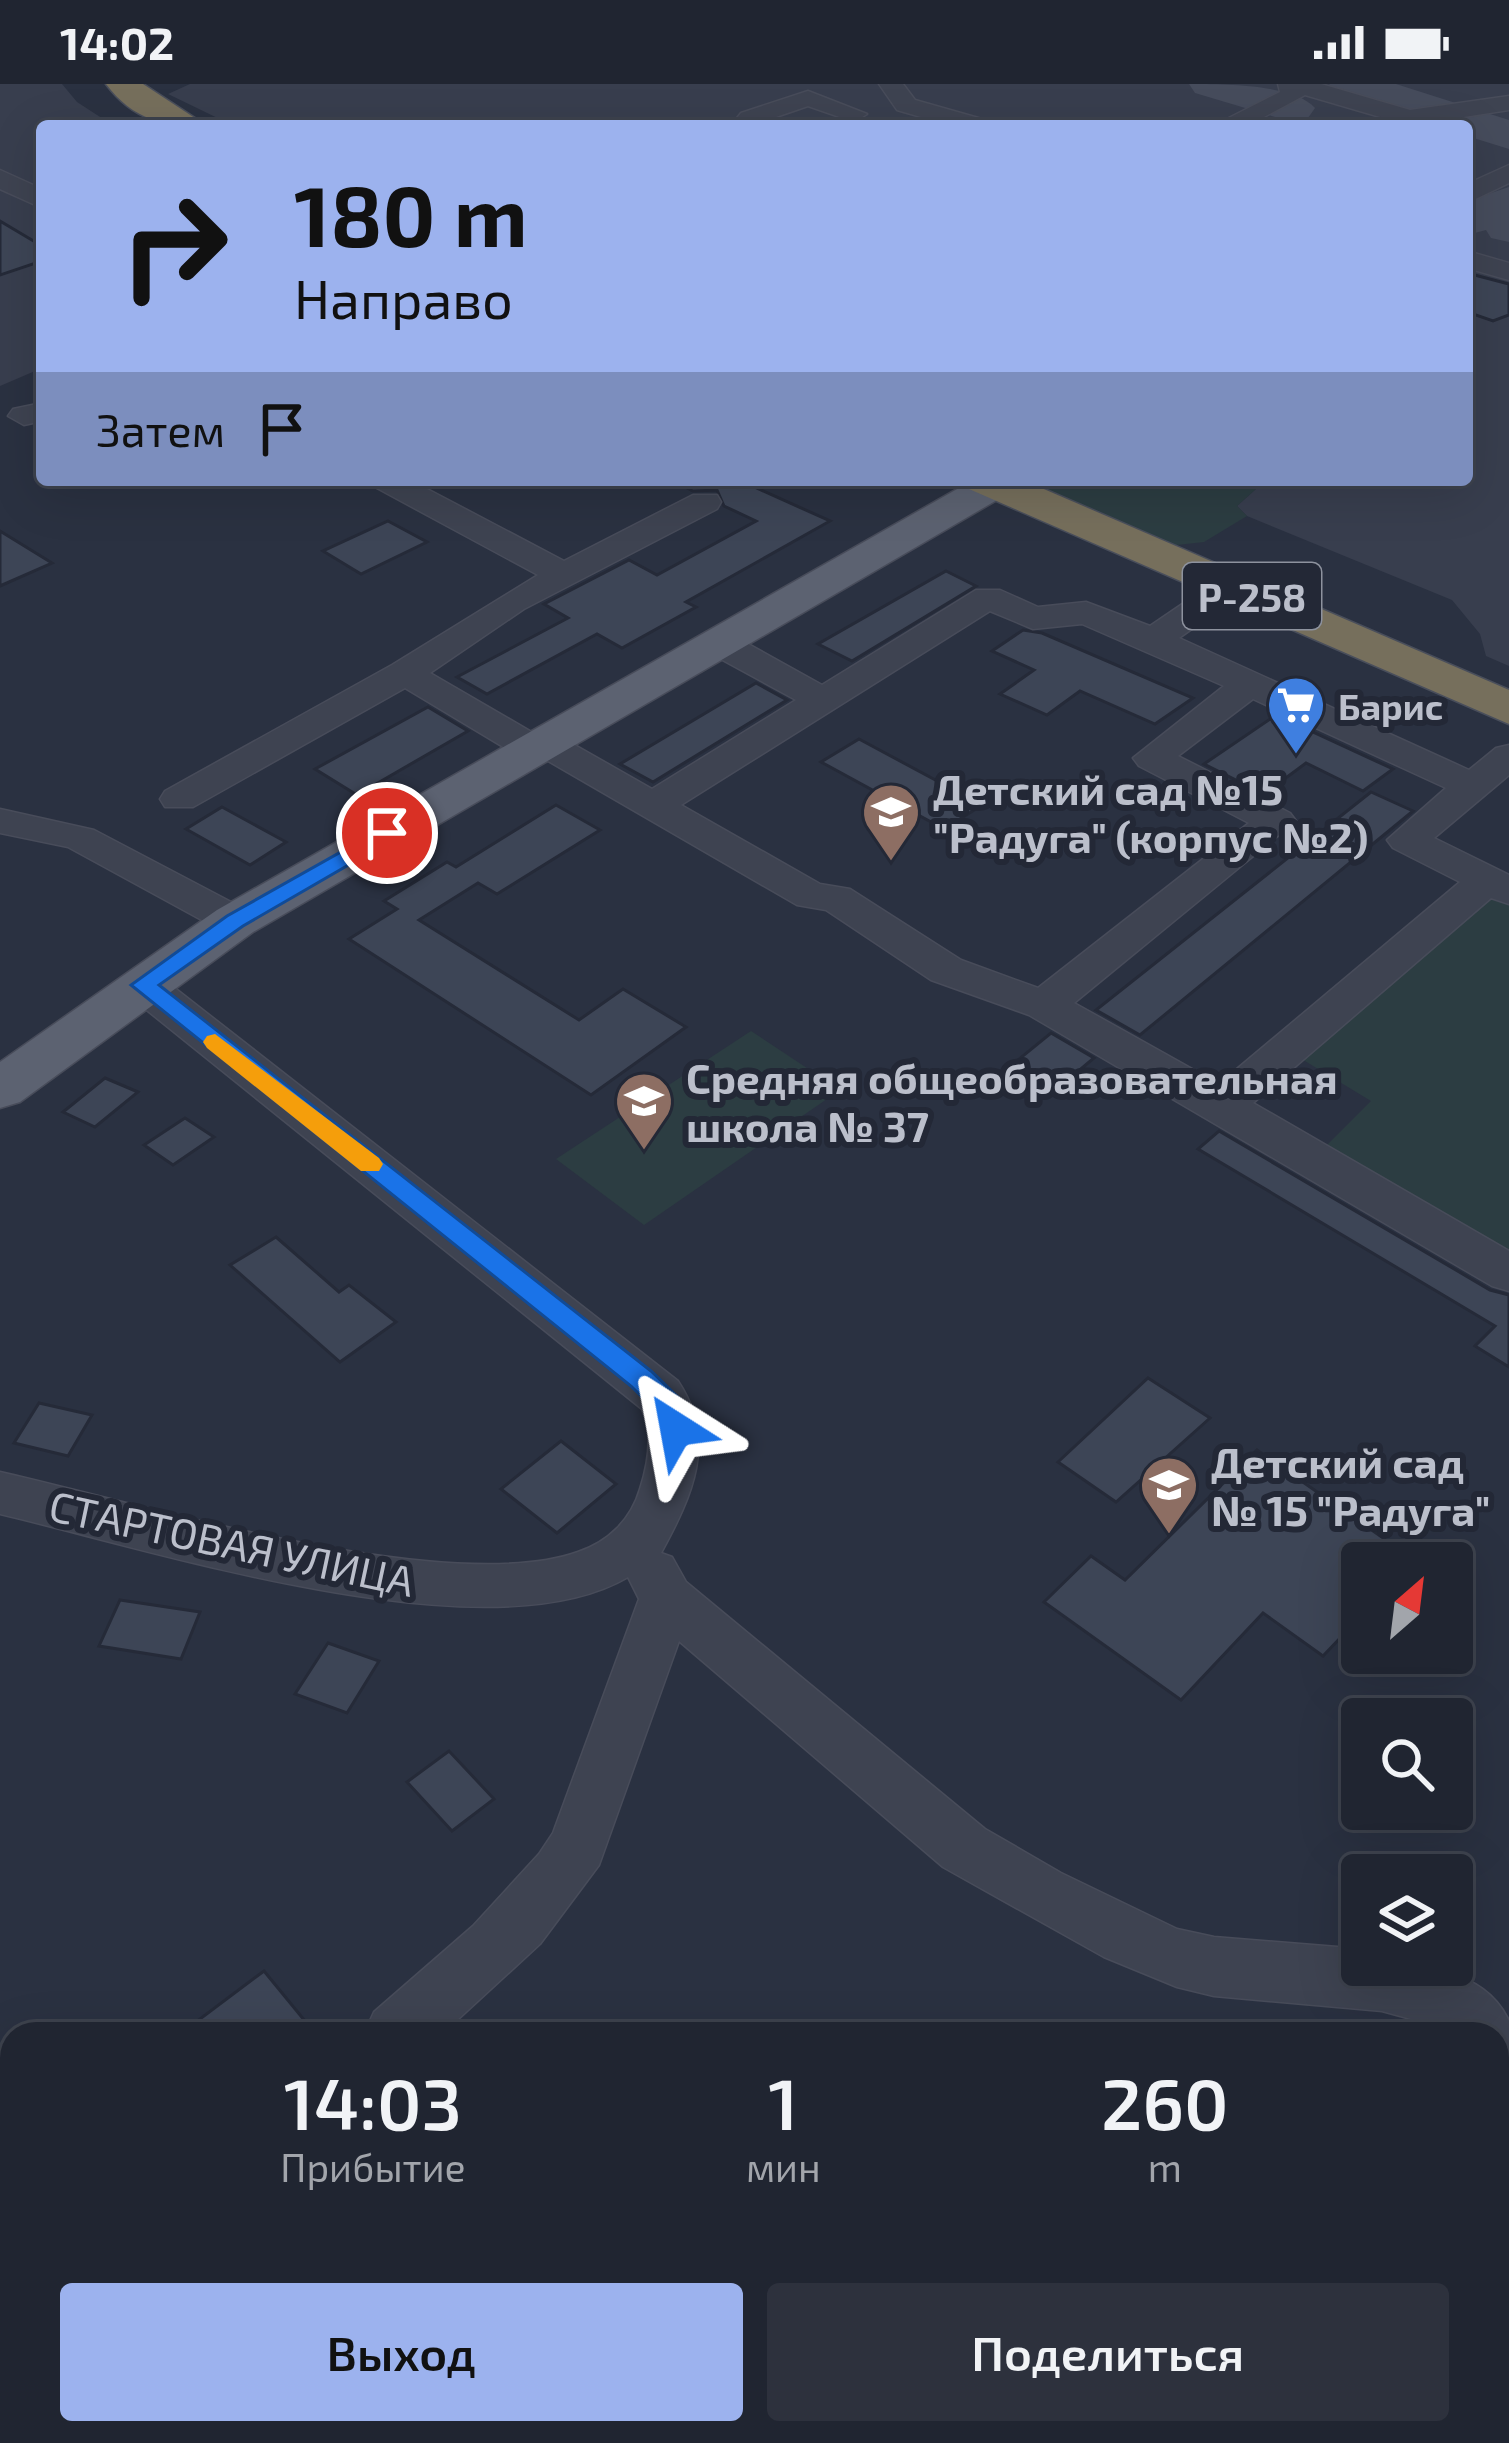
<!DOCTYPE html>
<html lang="ru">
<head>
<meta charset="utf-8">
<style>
	body { margin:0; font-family:"Exo 2",sans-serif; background:#2d313d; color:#f1f3f6; height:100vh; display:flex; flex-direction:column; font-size:45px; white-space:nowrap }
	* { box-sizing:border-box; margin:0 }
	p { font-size:39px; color:#a2a5ab }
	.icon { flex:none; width:66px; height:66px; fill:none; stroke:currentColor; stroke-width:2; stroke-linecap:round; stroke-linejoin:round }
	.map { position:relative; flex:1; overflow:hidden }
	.drawer { position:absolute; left:0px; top:1938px; width:1509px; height:423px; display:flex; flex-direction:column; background:#202531; border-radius:36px 36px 0 0; box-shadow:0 12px 48px #0002,0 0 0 3px #3d424d }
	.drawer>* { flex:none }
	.hud { position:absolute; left:36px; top:36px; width:1437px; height:366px; border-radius:12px; box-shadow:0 12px 48px #0002,0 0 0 3px #3d424d; background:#9cb2ee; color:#111; overflow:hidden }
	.needle { width:78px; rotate:28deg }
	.fabs { position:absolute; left:1341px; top:1458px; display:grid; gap:24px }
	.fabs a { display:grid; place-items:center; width:132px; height:132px; border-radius:12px; background:#202531; box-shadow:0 12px 48px #0002,0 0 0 3px #3d424d; font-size:60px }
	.pin { position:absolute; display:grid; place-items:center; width:102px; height:102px; color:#fff; margin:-51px; border:6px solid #fff; border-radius:50%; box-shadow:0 3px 12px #0007 }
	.me { position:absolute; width:132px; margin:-66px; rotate:326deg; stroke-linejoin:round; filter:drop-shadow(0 0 9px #0008) }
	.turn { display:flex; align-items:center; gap:42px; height:252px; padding:0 60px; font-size:54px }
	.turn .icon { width:156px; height:156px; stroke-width:2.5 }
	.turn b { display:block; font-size:84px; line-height:102px }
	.then { display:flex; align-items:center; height:114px; padding:0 60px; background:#0003; gap:24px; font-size:45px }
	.eta { display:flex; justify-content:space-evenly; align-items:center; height:204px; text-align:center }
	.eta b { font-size:72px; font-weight:600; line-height:84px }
	.action { display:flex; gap:24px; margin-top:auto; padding:24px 60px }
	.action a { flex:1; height:138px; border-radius:12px; background:#9cb2ee; color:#111; font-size:48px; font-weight:600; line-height:138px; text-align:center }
	.action a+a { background:#2d313d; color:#f1f3f6 }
	.status { display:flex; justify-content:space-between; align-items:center; height:84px; padding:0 60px; background:#202531; direction:ltr }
	.status svg { height:33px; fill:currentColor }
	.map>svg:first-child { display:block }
	.airport { fill:#383e4e }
	.green { fill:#2c3d42 }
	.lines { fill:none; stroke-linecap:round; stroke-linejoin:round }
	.taxiway { fill:#464c5c; fill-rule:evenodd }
	.building { fill:#3d4556; stroke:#252a38; stroke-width:3 }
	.minor-casing { stroke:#484c5a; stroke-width:3 }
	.major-casing { stroke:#484c5a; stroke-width:3 }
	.highway-casing { stroke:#494e5b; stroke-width:3 }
	.minor { fill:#3e4351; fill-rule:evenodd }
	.major { fill:#5c6271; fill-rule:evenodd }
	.highway { fill:#766f5c; fill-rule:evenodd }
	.route { fill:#1a73e8; stroke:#114b97; stroke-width:3 }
	.slow { fill:#f59e0b }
	.labels { text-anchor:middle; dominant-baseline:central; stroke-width:12; stroke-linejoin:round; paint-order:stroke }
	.far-poi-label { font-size:36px; font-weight:bold; fill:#bbbfcb; stroke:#232836; text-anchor:start }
	.shield { fill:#232836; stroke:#8d929e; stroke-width:3 }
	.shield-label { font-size:39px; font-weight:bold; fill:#bbbfcb }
	.poi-label { font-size:42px; font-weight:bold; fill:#bbbfcb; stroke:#232836; text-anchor:start }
	.street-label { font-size:42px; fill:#bbbfcb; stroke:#232836 }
</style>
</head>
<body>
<div class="status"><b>14:02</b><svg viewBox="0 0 49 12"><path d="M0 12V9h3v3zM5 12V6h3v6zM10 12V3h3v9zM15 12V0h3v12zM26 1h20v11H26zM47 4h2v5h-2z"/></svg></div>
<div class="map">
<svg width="1509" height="2359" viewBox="0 0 1509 2359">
	<rect width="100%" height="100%" fill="#2a3141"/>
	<!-- airport -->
	<g class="airport">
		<polygon points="0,0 62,0 77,18 114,42 42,42 42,284 0,302"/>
		<polygon points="190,0 1509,0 1509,582 1486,572 1480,550 1452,516 1247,432 1237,422 1266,396 1467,396 1467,42 234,42 168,10"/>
	</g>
	<!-- green -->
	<g class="green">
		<polygon points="1016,396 1266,396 1237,422 1247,432 1204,458 1168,462"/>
		<polygon points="1485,806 1509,818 1509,1167 1326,1062 1371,1017 1300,974"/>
		<polygon points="751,947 840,1006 644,1141 556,1075"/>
	</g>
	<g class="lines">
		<!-- taxiway -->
		<g class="taxiway">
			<path d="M1189,0c33,0 105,0 126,24l-7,10 -16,4 -97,-29z"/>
			<polygon points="1329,0 1396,0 1509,36 1509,65 1467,52 1467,42 1435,42 1335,9"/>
			<polygon points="1509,103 1509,158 1491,154 1486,146 1467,151 1467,117"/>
		</g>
	</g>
	<!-- building -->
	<g class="building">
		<polygon points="0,137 42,162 42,177 0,191"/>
		<polygon points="1467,189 1509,200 1509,231 1493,237 1467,228"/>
		<polygon points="671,396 739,396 830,437 686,518 696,523 622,564 597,550 487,610 457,593 568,534 544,520 629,476 657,491 756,437 724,422 717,406 693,407"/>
		<polygon points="388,437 427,458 361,490 323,467"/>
		<polygon points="0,447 52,479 0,502"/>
		<polygon points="946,487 976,502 852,577 818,560"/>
		<polygon points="1023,546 1042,549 1193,614 1155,640 1080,607 1047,631 1000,610 1034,586 992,567"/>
		<polygon points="756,599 787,616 653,698 620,680"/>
		<polygon points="428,623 468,647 357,711 315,685"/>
		<polygon points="1276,631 1393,685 1363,707 1306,679 1264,710 1204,680"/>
		<polygon points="859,655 982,721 944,745 821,678"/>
		<polygon points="1371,708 1413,727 1140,951 1096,926"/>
		<polygon points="556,721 600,746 497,810 478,799 419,836 579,936 623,905 686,943 591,1011 349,855 397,825 384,817 447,778 456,783"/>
		<polygon points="222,723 286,758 250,781 186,745"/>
		<polygon points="1051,949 1094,974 1051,1010 1007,985"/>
		<polygon points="105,994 138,1008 95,1043 63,1028"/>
		<polygon points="185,1034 214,1053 173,1081 144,1061"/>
		<polygon points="1219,1047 1490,1206 1509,1211 1509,1283 1475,1262 1495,1242 1198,1065"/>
		<polygon points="276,1153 339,1208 349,1201 396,1238 340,1278 230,1181"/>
		<polygon points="1148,1294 1210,1334 1116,1418 1058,1378"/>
		<polygon points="39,1319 92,1331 68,1372 14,1359"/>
		<polygon points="561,1357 616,1400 557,1449 501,1405"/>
		<polygon points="1257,1366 1419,1479 1362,1479 1362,1531 1323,1572 1263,1529 1181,1616 1044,1518 1091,1472 1125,1496"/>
		<polygon points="120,1516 200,1528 181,1575 99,1562"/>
		<polygon points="328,1559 379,1577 347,1629 295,1610"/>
		<polygon points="449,1667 494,1715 452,1747 407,1698"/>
		<polygon points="264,1887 305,1937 288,1950 180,1950"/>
	</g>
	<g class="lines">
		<!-- minor casing -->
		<g class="minor-casing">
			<g id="minor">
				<polygon points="879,0 903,0 915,16 989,37 993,42 952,42 897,26"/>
				<polygon points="1278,0 1321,0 1410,26 1509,12 1509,26 1444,36 1451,42 1411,42 1305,11 1247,42 1213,42 1280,8"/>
				<polygon points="808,7 867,30 854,38 808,22 750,42 737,34 741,29"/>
				<polygon points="1509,81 1509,99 1467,119 1467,100"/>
				<polygon points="0,86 42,105 42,124 0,105"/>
				<polygon points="1467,167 1509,179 1509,196 1467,184"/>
				<polygon points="42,319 42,337 24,341 8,332 13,325"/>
				<path d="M370,396h40l154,81 129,-66h24l4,7 -4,7 -193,100 -94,64 105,61 22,1 95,54 144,-89 -90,-49 -5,-8 5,-8h26l90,50 154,-95h24l38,17 48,-5 64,24 69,-47h24l5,7 -5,7 -64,45 290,132 27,-22 13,-3v30l-75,63 75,37v29l-18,-6 -238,205 256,148v40l-17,-5 -463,-271 -98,-35 -105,-70 -29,-5 -254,-147 -23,-1 -115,-69 -212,119h-28l-5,-8 5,-8 227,-126 146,-90 -163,-88zM990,527l43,18 49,-5 142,62 -91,72 6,8 110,57 -211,165 -77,-28 -111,-71 -30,-5 -139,-79zM1253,615l193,89 -59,52 6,8 67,34 -241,202 -145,-81 222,-182 -6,-8 -112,-57z"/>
				<polygon points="0,725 94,746 250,828 256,837 250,846 235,850 220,846 68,763 0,749"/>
				<path d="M143,887l15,4 520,406c40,60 14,115 -17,172l11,4 14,25 299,247 76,44 116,56 37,8 148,12v16c51,0 121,0 147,56v96l-12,-5v-78h-59l-27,-15 -29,-8 -168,-15 -37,-9 -73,-30 -161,-90 -264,-226 -80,224 -59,79 -98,90h-78l10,-22 99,-86 66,-72 14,-21 86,-234 -11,-22c-139,82 -474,-27 -628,-63v-42c137,31 450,126 578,80 30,-10 53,-32 62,-63 8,-25 14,-55 2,-80l-514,-414 -6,-10 6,-10z"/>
				<polygon points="12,2263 12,2338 0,2343 0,2268"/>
			</g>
		</g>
		<!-- major casing -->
		<g class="major-casing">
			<polygon id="major" points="973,396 1013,396 1015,400 1009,409 253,848 20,1018 0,1024 0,978 217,826"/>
		</g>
		<!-- highway casing -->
		<g class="highway-casing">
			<g id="highway">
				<path d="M106,0h37l64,42c-43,0 -73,-5 -101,-42z"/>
				<polygon points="963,396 1023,396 1509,606 1509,640 969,405"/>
			</g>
		</g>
		<!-- minor -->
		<use href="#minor" class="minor"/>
		<!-- major -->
		<use href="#major" class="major"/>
		<!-- highway -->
		<use href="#highway" class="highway"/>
	</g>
	<!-- route -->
	<polygon class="route" points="387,742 399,749 395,754 243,842 159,901 651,1287 684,1319 691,1345 687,1353 666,1353 660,1331 631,1302 131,901 227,832"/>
	<!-- slow -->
	<polygon class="slow" points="215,950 379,1074 383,1080 379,1087 361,1087 207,964 203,958 207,952"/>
	<!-- icons -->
	<defs>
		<g id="supermarket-pin" transform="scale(3)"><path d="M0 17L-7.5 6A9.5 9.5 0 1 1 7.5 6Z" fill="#3f7fe0" stroke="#232836"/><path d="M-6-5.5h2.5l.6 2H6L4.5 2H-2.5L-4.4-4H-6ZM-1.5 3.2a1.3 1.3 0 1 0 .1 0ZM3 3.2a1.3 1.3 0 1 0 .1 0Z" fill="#fff"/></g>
		<g id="school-pin" transform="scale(3)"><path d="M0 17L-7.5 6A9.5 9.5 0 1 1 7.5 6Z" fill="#8d6e63" stroke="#232836"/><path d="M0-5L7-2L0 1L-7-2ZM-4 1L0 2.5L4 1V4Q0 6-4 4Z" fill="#fff"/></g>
	</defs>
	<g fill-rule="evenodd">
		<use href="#supermarket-pin" x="1296" y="621"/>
		<use href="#school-pin" x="891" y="728"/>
		<use href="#school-pin" x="644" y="1017"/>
		<use href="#school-pin" x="1169" y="1401"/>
	</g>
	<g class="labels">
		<!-- far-poi labels -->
		<g class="far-poi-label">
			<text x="1338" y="621">Барис</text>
		</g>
		<!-- shield labels -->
		<rect class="shield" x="1183" y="479" width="138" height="66" rx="9"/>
		<g class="shield-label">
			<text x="1252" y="512">Р-258</text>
		</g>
		<!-- poi labels -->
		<g class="poi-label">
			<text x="933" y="704">Детский сад №15<tspan x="933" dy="48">"Радуга" (корпус №2)</tspan></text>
			<text x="686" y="993">Средняя общеобразовательная<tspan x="686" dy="48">школа № 37</tspan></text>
			<text x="1211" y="1377">Детский сад<tspan x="1211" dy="48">№ 15 "Радуга"</tspan></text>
		</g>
		<!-- street labels -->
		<g class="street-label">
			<text transform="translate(232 1458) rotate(12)">СТАРТОВАЯ УЛИЦА</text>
		</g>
	</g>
</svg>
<div class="fabs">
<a><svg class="needle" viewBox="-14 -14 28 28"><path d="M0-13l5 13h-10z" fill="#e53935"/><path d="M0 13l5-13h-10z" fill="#a2a5ab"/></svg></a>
<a><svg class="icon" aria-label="search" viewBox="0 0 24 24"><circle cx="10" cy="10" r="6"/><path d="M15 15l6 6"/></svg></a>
<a><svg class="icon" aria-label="layers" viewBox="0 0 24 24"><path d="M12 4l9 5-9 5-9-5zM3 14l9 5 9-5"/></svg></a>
</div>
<div class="pin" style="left:387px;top:749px;background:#d93025"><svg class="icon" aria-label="arrive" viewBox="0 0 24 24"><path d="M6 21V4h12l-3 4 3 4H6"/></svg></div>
<svg class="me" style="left:676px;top:1345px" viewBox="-20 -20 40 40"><path d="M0-17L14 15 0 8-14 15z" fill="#1a73e8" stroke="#fff" stroke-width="4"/></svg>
<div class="hud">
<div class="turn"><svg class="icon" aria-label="right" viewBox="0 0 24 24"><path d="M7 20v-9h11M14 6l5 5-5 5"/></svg><div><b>180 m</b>Направо</div></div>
<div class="then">Затем<svg class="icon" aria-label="arrive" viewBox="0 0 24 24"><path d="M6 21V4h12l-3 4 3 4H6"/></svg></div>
</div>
<section class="drawer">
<div class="eta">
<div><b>14:03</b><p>Прибытие</p></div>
<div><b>1</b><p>мин</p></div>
<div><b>260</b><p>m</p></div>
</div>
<div class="action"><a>Выход</a><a>Поделиться</a></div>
</section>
</div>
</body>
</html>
